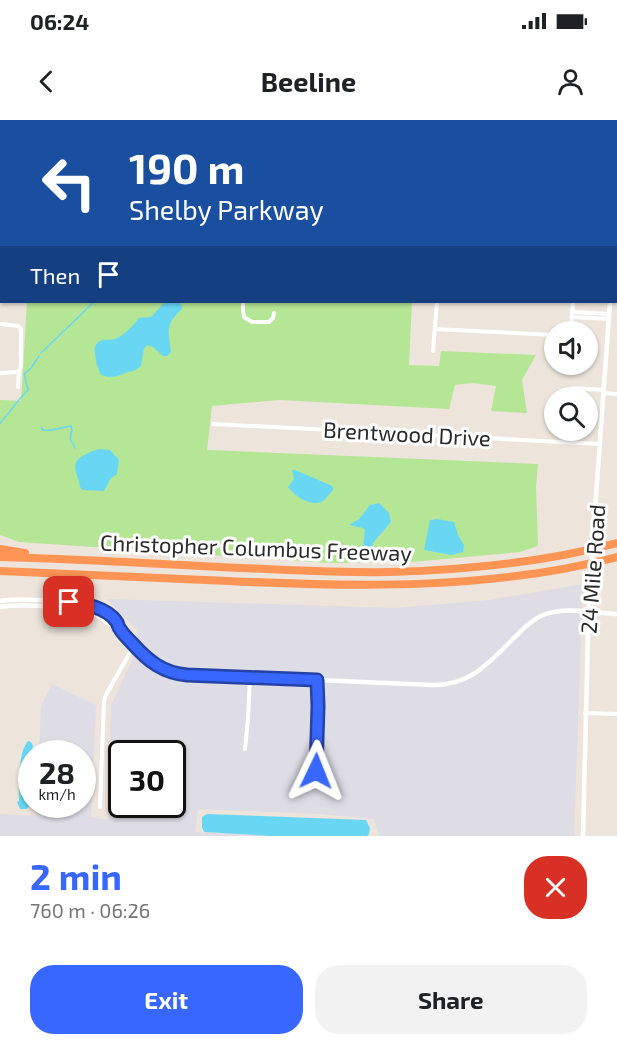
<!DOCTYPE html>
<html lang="en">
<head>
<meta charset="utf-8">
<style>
	body { margin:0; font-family:"Exo 2",sans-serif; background:#f2f2f2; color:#202124; height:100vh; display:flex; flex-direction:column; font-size:22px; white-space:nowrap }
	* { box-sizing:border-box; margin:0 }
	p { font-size:20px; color:#757577 }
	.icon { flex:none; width:33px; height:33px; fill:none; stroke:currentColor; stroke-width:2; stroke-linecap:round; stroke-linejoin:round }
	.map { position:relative; height:716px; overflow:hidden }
	.drawer { display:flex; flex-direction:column; background:#fff; flex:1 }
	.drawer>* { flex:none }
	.hud { position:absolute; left:0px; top:0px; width:618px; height:183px; box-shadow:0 2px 4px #0004; background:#1a4fa0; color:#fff; overflow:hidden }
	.buttons { position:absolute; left:544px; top:201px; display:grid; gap:12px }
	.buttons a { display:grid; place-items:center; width:54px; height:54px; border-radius:50%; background:#fff; box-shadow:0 2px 4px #0004; font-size:30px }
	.speed { position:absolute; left:18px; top:620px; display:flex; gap:12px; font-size:30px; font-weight:700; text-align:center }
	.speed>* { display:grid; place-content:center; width:78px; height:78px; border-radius:50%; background:#fff; box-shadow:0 2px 4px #0004; line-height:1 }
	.speed small { font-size:15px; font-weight:400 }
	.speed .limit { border:3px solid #111; border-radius:9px; background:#fff; color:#111 }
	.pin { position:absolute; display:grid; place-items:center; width:51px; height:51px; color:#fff; margin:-26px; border-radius:12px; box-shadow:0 3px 9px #0006 }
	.me { position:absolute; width:66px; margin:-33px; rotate:2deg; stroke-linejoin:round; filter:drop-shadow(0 0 4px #0008) }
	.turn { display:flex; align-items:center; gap:21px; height:126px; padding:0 30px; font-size:27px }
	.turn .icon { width:78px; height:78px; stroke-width:2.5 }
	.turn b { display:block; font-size:42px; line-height:51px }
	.then { display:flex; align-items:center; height:57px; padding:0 30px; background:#0003; gap:12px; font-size:22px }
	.round { display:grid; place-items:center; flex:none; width:63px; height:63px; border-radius:24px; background:#f2f2f2 }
	.overview { display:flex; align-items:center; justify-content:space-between; height:102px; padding:0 30px }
	h1 { font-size:36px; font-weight:700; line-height:45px; color:#3767ff }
	.primary-button { display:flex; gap:12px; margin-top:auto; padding:12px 30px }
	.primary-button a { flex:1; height:69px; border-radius:24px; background:#3767ff; color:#fff; font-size:24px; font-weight:700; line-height:69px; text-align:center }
	.primary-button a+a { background:#f2f2f2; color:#202124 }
	.status { display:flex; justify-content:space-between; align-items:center; height:42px; padding:0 30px; background:#fff; direction:ltr }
	.status svg { height:16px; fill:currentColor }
	header { display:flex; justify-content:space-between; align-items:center; height:78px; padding:0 30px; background:#fff; font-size:27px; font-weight:700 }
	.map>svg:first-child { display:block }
	.industrial { fill:#dedce5; fill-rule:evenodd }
	.green { fill:#b5e695 }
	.water { fill:#69d7f4 }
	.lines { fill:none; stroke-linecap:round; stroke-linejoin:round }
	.stream { stroke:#69d7f4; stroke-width:1.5 }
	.minor { stroke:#fff; stroke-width:4 }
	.tertiary { stroke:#fff; stroke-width:4.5 }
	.motorway { stroke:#ff9555; stroke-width:8 }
	.route-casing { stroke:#2443a6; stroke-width:15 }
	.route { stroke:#3767ff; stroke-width:10 }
	.labels { text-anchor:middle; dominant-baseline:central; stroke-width:6; stroke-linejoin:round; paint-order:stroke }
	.street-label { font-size:22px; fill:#2a2a2a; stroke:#fff }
</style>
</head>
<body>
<div class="status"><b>06:24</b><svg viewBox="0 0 49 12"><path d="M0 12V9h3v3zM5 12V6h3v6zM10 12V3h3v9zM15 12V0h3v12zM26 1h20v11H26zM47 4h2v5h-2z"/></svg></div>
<header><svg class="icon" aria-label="back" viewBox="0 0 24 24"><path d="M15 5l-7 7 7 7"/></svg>Beeline<svg class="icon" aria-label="person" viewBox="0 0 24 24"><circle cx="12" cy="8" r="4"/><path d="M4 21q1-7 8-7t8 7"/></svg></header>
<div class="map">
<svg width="617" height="716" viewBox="0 0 617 716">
	<rect width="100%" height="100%" fill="#ede5db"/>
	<!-- industrial -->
	<path class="industrial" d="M583,464l-9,252h-195l-5,-17 -55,-5 -121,-5 -3,23 77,4h-272v-22l36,2 1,-12h45v-51h-43l2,-47 11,-22 44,21 -5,112 17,3 3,-115 22,-47 4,-28 -30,-31 287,9 96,-8zM122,633h50v51h-50z"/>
	<!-- green -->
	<g class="green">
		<rect x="113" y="0" width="498" height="2"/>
		<polygon points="27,182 412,182 409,245 439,246 441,231 536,235 522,260 527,293 491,291 496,266 473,263 455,265 449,289 280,280 212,286 207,330 538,344 536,367 538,426 520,432 412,442 331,443 19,422 0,415 0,280 21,281"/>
	</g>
	<!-- water -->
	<g class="water">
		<path d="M165,182h14l3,4v3c-18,16 -13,23 -11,43l-4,4h-4l-10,-9 -6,-2 -3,4 -3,17c-8,7 -10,4 -18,8 -9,3 -14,5 -23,0l-2,-7 -2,-4c1,-6 -4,-12 0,-18 5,-8 11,-4 18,-6 7,-1 21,-15 25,-21l12,-1z"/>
		<path d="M99,329l11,1 9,10 -2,14 -6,4 -7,13 -21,-1 -3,-3c-1,-11 -11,-22 1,-30 7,-4 11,-6 18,-8z"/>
		<path d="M292,350h3l35,15 3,2v3c-3,3 -6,8 -10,11 -12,7 -28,-5 -35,-14l6,-8z"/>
		<polygon points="379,383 389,393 391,402 373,423 371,429 363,427 365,410 363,408 349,405 359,399 370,385"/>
		<polygon points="437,399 454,402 458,415 464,425 463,432 451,435 424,430 430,400"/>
		<path d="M28,621l3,1 2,4 -1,4 -1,45 -2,12 -3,2h-6l-3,-7 2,-1c1,-18 -2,-46 9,-60z"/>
		<polygon points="207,694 366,700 370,708 369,714 367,716 272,716 204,712 202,707 202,697"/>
	</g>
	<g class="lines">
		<!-- stream -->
		<g class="stream">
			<polyline points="41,233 94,182"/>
			<path d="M0,303c10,-11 17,-22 28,-33l-4,-16 7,-6 8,-12"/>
			<path d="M41,307l2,3c10,2 18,-3 28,-4l1,4 -2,9 5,9"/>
		</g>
		<!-- minor -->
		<g class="minor">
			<polyline points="616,129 617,129"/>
			<polyline points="243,182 243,190 244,197 252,202 269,202 273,198 274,193"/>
			<polyline points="572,192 609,194"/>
			<polyline points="572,197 609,199"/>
			<polyline points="0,204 18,206 21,209 21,247 19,252 18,267"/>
			<polyline points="435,209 555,215"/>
			<polyline points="570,212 571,206 573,182"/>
			<polyline points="433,231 437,182"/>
			<polyline points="0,253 19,252"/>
			<polyline points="573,268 604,270"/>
			<polyline points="604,273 617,274"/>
			<polyline points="213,304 600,324"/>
			<polyline points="585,593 617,594"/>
			<polyline points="245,629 248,599 250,557"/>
			<polyline points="316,661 318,586 317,560"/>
			<polyline points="100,687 104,581 106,575 134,525"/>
		</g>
		<!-- tertiary -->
		<g class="tertiary">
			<polyline points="616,89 617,82"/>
			<path d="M0,481c14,-3 29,-1 43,-1 23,1 67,1 75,28 18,19 32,39 58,46l256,11c40,1 59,-25 85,-50 8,-8 16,-16 26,-20 22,-9 51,-2 74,-1"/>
			<path d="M0,487c18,-3 73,-1 90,5 10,4 18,13 28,16"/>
			<polyline points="583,716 589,473 610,182"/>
		</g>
		<!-- motorway -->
		<g class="motorway">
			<polyline points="0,429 25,433"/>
			<path d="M0,437c80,2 161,7 241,11 50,2 100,5 150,4 76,-2 153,-10 226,-29"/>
			<path d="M0,451c76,4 152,7 228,10 130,6 262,9 389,-24"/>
		</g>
	</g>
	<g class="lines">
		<!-- route casing -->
		<g class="route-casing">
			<path id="route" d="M69,482c15,1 38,6 47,19 2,2 2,6 4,8 3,5 8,10 12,14 16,18 31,30 55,32l130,5 1,26 -2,65"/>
		</g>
		<!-- route -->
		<use href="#route" class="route"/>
	</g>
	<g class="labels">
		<!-- street labels -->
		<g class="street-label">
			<text transform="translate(407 313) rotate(3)">Brentwood Drive</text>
			<text transform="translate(256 427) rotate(2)">Christopher Columbus Freeway</text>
			<text transform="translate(592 449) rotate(-86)">24 Mile Road</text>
		</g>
	</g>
</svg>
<div class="buttons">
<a><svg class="icon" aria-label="sound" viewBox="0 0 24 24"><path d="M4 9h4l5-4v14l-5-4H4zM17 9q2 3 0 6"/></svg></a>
<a><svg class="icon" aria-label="search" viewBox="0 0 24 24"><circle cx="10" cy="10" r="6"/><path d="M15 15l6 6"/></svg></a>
</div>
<div class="speed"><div>28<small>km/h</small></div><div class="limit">30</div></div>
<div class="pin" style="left:69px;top:482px;background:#d93025"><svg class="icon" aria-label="arrive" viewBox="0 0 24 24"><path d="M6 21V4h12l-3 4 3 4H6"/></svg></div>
<svg class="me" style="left:316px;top:651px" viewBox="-20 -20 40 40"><path d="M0-17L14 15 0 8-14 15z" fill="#3767ff" stroke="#fff" stroke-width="4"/></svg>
<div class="hud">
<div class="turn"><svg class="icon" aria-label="left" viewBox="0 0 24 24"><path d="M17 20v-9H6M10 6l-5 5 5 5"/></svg><div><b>190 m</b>Shelby Parkway</div></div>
<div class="then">Then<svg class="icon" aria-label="arrive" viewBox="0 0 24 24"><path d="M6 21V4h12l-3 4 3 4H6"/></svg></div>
</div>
</div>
<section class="drawer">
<div class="overview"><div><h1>2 min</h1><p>760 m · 06:26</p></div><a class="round" style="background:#d93025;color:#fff"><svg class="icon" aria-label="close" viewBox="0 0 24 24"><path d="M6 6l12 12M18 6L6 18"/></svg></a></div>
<div class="primary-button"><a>Exit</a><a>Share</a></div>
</section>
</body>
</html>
